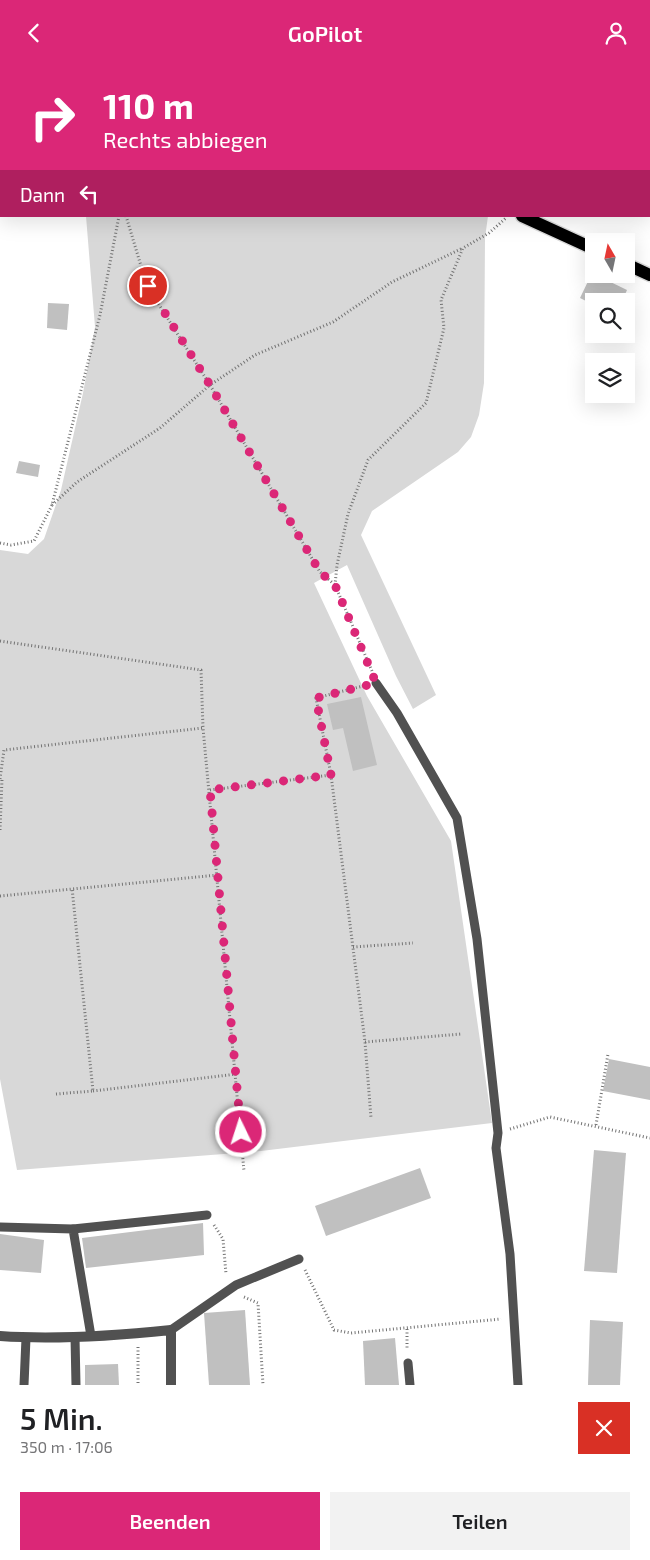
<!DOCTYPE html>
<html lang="de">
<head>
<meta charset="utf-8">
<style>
	body { margin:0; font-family:"Exo 2",sans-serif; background:#f2f2f2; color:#202124; height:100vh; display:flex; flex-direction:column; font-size:19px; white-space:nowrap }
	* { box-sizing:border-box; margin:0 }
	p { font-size:16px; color:#757577 }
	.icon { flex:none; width:28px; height:28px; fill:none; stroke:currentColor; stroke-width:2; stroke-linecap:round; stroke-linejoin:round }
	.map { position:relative; height:1320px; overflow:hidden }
	.panel { display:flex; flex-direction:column; background:#fff; flex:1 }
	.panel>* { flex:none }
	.top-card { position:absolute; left:0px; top:0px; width:650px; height:152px; box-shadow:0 5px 20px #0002; background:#db2777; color:#fff; overflow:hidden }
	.needle { width:32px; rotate:351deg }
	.tools { position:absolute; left:585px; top:168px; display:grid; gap:10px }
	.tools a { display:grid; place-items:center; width:50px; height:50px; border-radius:0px; background:#fff; box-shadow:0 5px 20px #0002; font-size:25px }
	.pin { position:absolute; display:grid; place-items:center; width:42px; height:42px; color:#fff; margin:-21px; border:2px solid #fff; border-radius:50%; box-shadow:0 1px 5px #0007 }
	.me { position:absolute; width:55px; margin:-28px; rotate:356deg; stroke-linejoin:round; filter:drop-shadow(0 0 4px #0008) }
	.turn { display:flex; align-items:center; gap:18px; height:105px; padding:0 20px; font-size:22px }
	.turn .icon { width:65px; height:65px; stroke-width:2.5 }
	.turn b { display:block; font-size:35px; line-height:42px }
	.then { display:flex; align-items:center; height:48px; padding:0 20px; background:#0003; gap:10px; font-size:19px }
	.round { display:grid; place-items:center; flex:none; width:52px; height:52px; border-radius:0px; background:#f2f2f2 }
	.summary { display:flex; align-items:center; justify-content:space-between; height:85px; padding:0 20px }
	h1 { font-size:30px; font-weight:600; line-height:38px }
	.button { display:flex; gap:10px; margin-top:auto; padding:10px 20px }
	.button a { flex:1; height:58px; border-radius:0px; background:#db2777; color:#fff; font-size:20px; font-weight:600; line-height:58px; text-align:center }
	.button a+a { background:#f2f2f2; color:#202124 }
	header { display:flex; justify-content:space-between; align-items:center; height:65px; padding:0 20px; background:#db2777; color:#fff; font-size:22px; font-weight:600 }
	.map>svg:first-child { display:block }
	.green { fill:#d8d8d8 }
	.building { fill:#c0c0c0 }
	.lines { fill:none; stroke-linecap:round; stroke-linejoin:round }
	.primary-casing { stroke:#dbdbdb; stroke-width:15 }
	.path { stroke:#737373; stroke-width:3; stroke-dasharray:1 2.5; stroke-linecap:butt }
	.service { stroke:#515151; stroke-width:9 }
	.minor { stroke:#515151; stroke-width:10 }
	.primary { stroke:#000; stroke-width:12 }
	.route { stroke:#db2777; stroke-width:9; stroke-dasharray:0 16.2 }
</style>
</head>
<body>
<header><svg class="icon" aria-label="back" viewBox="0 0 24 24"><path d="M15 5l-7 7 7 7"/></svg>GoPilot<svg class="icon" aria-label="person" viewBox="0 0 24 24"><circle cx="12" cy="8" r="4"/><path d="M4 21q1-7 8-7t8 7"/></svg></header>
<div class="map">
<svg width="650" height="1320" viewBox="0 0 650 1320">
	<rect width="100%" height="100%" fill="#fff"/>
	<!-- green -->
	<g class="green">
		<polygon points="23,0 175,0 178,1 23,1"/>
		<polygon points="86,151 488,151 485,173 484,318 479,350 471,372 458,387 372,446 361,470 436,630 413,644 396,611 347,500 314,518 367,631 451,776 492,1058 261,1086 17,1105 0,1014 0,485 28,489 44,474 61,425 83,328 95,262"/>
	</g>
	<!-- building -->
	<g class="building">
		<polygon points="592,208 627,225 622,236 594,236 594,240 580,233"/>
		<polygon points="48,238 69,239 67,265 47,263"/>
		<polygon points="19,396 40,400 38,412 16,408"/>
		<polygon points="361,632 377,700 353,706 343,663 333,665 327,639"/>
		<polygon points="609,994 650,1002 650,1035 603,1026"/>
		<polygon points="594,1085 626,1088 617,1208 584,1206"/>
		<polygon points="420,1103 431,1133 326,1171 315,1141"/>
		<polygon points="203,1158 204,1190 86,1203 82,1173"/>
		<polygon points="0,1169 44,1175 41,1208 0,1205"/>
		<polygon points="245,1245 250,1320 209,1320 204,1248"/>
		<polygon points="590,1255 623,1257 620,1320 588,1320"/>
		<polygon points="395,1273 399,1320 365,1320 363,1276"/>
		<polygon points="118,1299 119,1320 85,1320 85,1300"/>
	</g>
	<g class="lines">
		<!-- primary casing -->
		<g class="primary-casing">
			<g id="primary">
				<polyline points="194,0 198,1"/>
				<polyline points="522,151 594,184"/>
				<polyline points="626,199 650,210"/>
			</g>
		</g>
		<!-- path -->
		<g class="path">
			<polyline points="97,0 97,1"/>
			<polyline points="52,440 77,417 160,363 210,320 147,221 126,151"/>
			<polyline points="0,478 11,480 34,476 52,440 100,250 119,151"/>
			<polyline points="335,520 337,500 348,449 368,395 426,338 444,263 441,235 463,183 489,168 506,153"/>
			<polyline points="0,576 201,605 203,663 244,1106"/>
			<polyline points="372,606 335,520 320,507 210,320 255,290 333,257 392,217 463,183"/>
			<polyline points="331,710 365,977 371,1053"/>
			<polyline points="0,714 4,685 203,663"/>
			<polyline points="210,725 331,710 316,633 363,621"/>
			<polyline points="0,765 2,714"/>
			<polyline points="0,831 218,810"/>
			<polyline points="353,882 413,878"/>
			<polyline points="365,977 461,969"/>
			<polyline points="93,1026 237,1009"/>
			<polyline points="56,1029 93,1026 72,823"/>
			<polyline points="596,1060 608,989"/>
			<polyline points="510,1064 550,1052 650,1073"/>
			<polyline points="214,1160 223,1174 226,1209"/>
			<polyline points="305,1205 334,1265 351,1268 501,1254"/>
			<polyline points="244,1232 258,1238 263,1320"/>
			<polyline points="407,1264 407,1285"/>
			<polyline points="138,1282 138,1320"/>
		</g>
		<!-- service -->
		<g class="service">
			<polyline points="376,618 397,648 457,753 477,874 498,1068 496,1083 510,1189 518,1320"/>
			<polyline points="0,1162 73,1164 91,1271"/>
			<polyline points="73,1164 207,1150"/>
			<polyline points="171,1265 236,1220 299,1194"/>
			<polyline points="75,1272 76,1320"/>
			<polyline points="408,1298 410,1320"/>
			<polyline points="24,1320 26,1273"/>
		</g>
		<!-- minor -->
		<path class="minor" d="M0,1271c57,4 114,0 171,-6v55"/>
		<!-- primary -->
		<use href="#primary" class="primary"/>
	</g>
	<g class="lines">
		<!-- route -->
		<polyline class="route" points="148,221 210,320 320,507 335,520 376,618 316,633 331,710 210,725 241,1067"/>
	</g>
</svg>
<div class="tools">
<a><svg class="needle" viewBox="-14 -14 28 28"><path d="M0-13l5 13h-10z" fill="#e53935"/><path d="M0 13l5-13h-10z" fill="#757577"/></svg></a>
<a><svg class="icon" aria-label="search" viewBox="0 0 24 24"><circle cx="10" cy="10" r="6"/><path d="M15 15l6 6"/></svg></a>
<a><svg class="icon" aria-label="layers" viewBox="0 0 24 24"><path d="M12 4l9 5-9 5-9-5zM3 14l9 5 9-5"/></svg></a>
</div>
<div class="pin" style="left:148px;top:221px;background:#d93025"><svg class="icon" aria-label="arrive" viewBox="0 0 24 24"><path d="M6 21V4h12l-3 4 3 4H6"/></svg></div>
<svg class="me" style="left:241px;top:1067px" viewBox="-20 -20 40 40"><circle r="17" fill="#db2777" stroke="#fff" stroke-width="3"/><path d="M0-11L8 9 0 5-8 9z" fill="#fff"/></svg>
<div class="top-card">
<div class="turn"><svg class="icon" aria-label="right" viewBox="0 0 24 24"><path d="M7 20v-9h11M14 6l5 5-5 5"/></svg><div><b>110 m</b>Rechts abbiegen</div></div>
<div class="then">Dann<svg class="icon" aria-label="left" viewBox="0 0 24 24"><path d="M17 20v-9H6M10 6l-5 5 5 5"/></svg></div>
</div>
</div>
<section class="panel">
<div class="summary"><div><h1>5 Min.</h1><p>350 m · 17:06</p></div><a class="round" style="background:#d93025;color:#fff"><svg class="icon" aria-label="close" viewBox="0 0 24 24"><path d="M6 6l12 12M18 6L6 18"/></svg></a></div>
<div class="button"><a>Beenden</a><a>Teilen</a></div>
</section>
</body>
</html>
